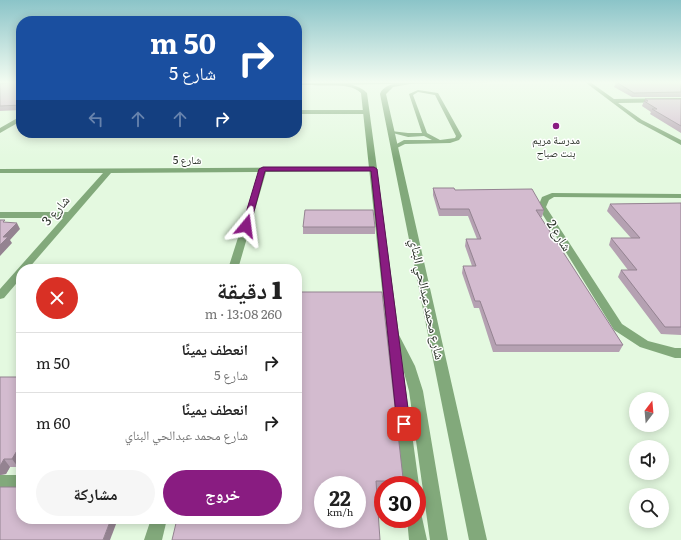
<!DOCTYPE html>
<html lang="ar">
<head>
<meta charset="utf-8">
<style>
	body { margin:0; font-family:Literata,"Noto Naskh Arabic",serif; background:#f6f6f6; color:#222; direction:rtl; height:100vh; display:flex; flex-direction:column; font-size:15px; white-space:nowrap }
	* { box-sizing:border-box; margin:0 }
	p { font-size:13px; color:#767676 }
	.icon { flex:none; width:22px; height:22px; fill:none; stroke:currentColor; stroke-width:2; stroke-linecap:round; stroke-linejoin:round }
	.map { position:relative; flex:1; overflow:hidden; direction:ltr }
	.panel { position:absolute; left:16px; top:264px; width:286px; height:260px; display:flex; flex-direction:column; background:#fff; border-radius:16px; box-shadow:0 2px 10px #0003; direction:rtl }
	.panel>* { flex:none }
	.guide { position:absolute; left:16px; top:16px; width:286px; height:122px; border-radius:16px; box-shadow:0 2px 10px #0003; direction:rtl; background:#1a4fa0; color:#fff; overflow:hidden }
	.needle { width:26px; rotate:16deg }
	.controls { position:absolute; left:629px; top:392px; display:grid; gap:8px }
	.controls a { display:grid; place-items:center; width:40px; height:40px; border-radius:50%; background:#fff; box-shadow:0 2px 10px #0003; font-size:20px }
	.speed { position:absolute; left:314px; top:476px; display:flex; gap:8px; font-size:20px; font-weight:700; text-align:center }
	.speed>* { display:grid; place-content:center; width:52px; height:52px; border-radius:50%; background:#fff; box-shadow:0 2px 10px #0003; line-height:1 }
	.speed small { font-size:10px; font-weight:400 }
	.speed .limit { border:6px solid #d22; background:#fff; color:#111 }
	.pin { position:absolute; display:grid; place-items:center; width:34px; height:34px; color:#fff; margin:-17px; border-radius:8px; box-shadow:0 2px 6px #0006 }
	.me { position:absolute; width:44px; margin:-22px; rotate:16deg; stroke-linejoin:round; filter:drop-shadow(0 0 3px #0008) }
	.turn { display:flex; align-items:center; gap:14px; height:84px; padding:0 20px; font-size:18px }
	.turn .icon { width:52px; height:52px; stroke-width:2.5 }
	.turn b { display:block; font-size:28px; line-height:34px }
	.lanes { display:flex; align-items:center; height:38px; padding:0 20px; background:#0003; justify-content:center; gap:20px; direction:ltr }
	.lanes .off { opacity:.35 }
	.round { display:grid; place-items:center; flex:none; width:42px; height:42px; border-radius:21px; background:#f6f6f6 }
	.summary { display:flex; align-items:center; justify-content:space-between; height:68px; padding:0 20px }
	h1 { font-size:24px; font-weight:800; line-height:30px }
	.action { display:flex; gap:8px; margin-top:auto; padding:8px 20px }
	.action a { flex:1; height:46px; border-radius:24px; background:#891c81; color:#fff; font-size:16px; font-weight:800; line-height:46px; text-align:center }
	.action a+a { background:#f6f6f6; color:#222 }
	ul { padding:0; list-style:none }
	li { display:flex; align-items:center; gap:12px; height:60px; padding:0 20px; border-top:1px solid #e0e0e0 }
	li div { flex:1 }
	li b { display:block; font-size:15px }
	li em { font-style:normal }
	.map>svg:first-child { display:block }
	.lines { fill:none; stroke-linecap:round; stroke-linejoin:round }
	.service { fill:#82a97b; fill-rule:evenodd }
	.minor { fill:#82a97b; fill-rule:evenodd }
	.tertiary { fill:#82a97b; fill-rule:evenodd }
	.secondary { fill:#4a8440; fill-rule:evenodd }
	.wall { fill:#b5a1b2 }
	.shaded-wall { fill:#948391 }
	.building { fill:#d3bbcf; stroke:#948391; fill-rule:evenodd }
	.route { fill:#891c81; stroke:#591254 }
	.poi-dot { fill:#891c81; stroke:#fff; stroke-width:1.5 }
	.labels { text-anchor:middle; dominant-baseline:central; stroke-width:3; stroke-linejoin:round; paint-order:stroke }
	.far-poi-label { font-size:11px; fill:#2c342a; stroke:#fff }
	.far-street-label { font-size:11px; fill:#2c342a; stroke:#fff }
	.street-label { font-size:13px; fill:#2c342a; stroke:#fff }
</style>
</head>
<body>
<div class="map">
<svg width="681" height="540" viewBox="0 0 681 540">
	<rect width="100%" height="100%" fill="#e4f9e0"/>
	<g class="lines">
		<!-- service -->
		<g class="service">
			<path d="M418,90l20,3 24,43 -3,4 -9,3 -45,1 -8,4h-4v-2l11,-6h28l-8,-4 -16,1 -19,-5 2,-1 17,2h14l-13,-39zM418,92l17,3 21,41 -1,2 -15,2 -13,-7 -14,-38z"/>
			<rect x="0" y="475" width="21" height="12"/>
		</g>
		<!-- minor -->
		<g class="minor">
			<polygon points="585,82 590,82 614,99 681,98 681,102 618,103 642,120 681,140 681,145 638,122"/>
			<polygon points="297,110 366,110 369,112 366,114 297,114"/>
			<polygon points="21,116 21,121 0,133 0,128"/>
			<polygon points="374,167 377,167 377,171 266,172 238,269 228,269 259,172 111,173 28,269 21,269 21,278 4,298 0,299 0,289 63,218 0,218 0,212 68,212 103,173 0,173 0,169"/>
			<polygon points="552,193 681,194 681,198 554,197 549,200 546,207 622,324 648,341 675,348 681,348 681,358 675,358 640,347 614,330 538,207 542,197"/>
			<polygon points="151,519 167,519 162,540 144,540"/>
		</g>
		<!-- tertiary -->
		<g class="tertiary">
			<path d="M410,82l6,1 -23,4 -7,7 101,446h-18l-89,-446c4,-11 20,-11 30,-12z"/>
			<path d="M314,83c16,0 41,-3 53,10l32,242 16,31 8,25 25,149h-18l-21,-149 -6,-22 16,116 -2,4v-4h-14l-42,-392c-11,-11 -34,-6 -49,-8z"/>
			<polygon points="417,511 421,513 427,540 409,540 407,519 417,519"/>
		</g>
		<!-- secondary -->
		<polygon class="secondary" points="487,82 485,83 297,85 297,83"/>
	</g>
	<!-- wall -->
	<g class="wall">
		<polygon points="0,82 21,82 21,110 0,111"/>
		<polygon points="616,82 681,82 681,97 632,97 614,87"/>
		<polygon points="645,99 681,99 681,133 650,114 651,112 642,106 644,101 645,101"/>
		<polygon points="433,188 455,190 544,210 542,217 540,217 623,345 619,352 493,352 479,308 474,308 462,273 463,266 472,266 465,246 466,239 477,239 468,216 439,216 433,195"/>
		<polygon points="681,203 681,335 661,334 618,277 621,270 628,270 609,245 611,238 631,238 607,211 610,204"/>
		<rect x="303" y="227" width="72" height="7"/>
		<polygon points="297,292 403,478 409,481 408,485 383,485 383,489 377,489"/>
		<polygon points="0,377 21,377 21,461 18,467 10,467 6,474 0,475"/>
	</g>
	<!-- shaded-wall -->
	<g class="shaded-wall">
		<polygon points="0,82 17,82 0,85"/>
		<polygon points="17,223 20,229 10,240 12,243 0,256 0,245 3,237"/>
		<polygon points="21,444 21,461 18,467 12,459"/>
		<polygon points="4,459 10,467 6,474 0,475 0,466"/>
		<polygon points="111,519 118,519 110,540 103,540"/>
	</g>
	<!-- building -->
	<g class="building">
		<polygon points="15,82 21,82 21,105 0,106 0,84"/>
		<polygon points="616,82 681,82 681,92 634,93"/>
		<polygon points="645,99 681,99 681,126 652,109 657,109 644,101 648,101"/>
		<polygon points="433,188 454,188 455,190 532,189 544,210 536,210 623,345 496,345 480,301 475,301 463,266 476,266 466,239 481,239 469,209 440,209"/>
		<polygon points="681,203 681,327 665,327 621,270 637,270 611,238 640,238 610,204"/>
		<polygon points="305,210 373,210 375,227 303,227"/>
		<polygon points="0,220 5,220 3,222 17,223 3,237 8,237 0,245"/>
		<path d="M297,292h85l21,186 5,1 1,2h-33l4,59h-208l5,-21h120zM323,485h34v34h-34z"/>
		<polygon points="0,377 21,377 21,444 12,459 4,459 0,466"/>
		<polygon points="0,487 21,487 21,519 111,519 103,540 0,540"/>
	</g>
	<!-- sky -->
	<linearGradient id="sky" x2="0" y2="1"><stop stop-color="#8bc4c8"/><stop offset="0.52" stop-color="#f3fcf1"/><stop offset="1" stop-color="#f3fcf1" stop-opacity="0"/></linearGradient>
	<rect width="681" height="158" fill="url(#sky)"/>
	<!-- route -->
	<polygon class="route" points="263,167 374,167 377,169 410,424 408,428 404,430 399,428 397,424 371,171 265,171 250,226 243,228 242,226 259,169"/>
	<!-- markers -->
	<circle class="poi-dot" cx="556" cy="126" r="4"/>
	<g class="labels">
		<!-- far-poi labels -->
		<g class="far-poi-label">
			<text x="556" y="139">مدرسة مريم<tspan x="556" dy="13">بنت صباح</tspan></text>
		</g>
		<!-- far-street labels -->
		<g class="far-street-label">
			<text x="187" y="159">شارع 5</text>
		</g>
		<!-- street labels -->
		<g class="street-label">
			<text transform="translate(55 210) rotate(-49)">شارع 3</text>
			<text transform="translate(560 235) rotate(58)">شارع 2</text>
			<text transform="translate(428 299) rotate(78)">شارع محمد عبدالحي البناي</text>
		</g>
	</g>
</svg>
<div class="controls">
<a><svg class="needle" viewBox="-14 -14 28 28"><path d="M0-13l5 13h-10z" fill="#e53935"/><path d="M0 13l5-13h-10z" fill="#767676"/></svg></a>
<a><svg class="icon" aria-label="sound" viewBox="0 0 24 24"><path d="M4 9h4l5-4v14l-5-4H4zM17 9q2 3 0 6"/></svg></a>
<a><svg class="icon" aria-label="search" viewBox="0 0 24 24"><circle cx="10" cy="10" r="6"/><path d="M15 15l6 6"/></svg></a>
</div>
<div class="speed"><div>22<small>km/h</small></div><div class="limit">30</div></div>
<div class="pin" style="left:404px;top:424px;background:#d93025"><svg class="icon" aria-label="arrive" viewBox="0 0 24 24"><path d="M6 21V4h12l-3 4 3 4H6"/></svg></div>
<svg class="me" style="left:246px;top:226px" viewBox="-20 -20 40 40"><path d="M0-17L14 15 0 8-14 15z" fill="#891c81" stroke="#fff" stroke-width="4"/></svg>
<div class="guide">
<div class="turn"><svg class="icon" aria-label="right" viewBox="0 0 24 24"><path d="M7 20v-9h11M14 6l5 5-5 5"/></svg><div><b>50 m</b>شارع 5</div></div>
<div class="lanes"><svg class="icon off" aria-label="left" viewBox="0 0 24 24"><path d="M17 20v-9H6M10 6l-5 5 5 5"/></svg><svg class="icon off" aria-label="ahead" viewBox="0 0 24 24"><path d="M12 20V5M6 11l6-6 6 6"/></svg><svg class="icon off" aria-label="ahead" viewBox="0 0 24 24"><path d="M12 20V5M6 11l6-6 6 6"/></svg><svg class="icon" aria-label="right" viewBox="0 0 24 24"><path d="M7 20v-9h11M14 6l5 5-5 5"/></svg></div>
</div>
<section class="panel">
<div class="summary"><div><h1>1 دقيقة</h1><p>260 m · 13:08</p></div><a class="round" style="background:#d93025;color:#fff"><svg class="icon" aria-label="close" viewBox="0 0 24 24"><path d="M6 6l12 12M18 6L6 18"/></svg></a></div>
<ul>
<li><svg class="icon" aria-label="right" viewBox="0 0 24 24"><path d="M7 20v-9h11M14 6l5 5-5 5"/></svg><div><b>انعطف يمينًا</b><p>شارع 5</p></div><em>50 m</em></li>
<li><svg class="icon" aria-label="right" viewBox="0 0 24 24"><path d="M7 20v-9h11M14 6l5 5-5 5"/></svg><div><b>انعطف يمينًا</b><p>شارع محمد عبدالحي البناي</p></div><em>60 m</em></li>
</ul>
<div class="action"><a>خروج</a><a>مشاركة</a></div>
</section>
</div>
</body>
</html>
